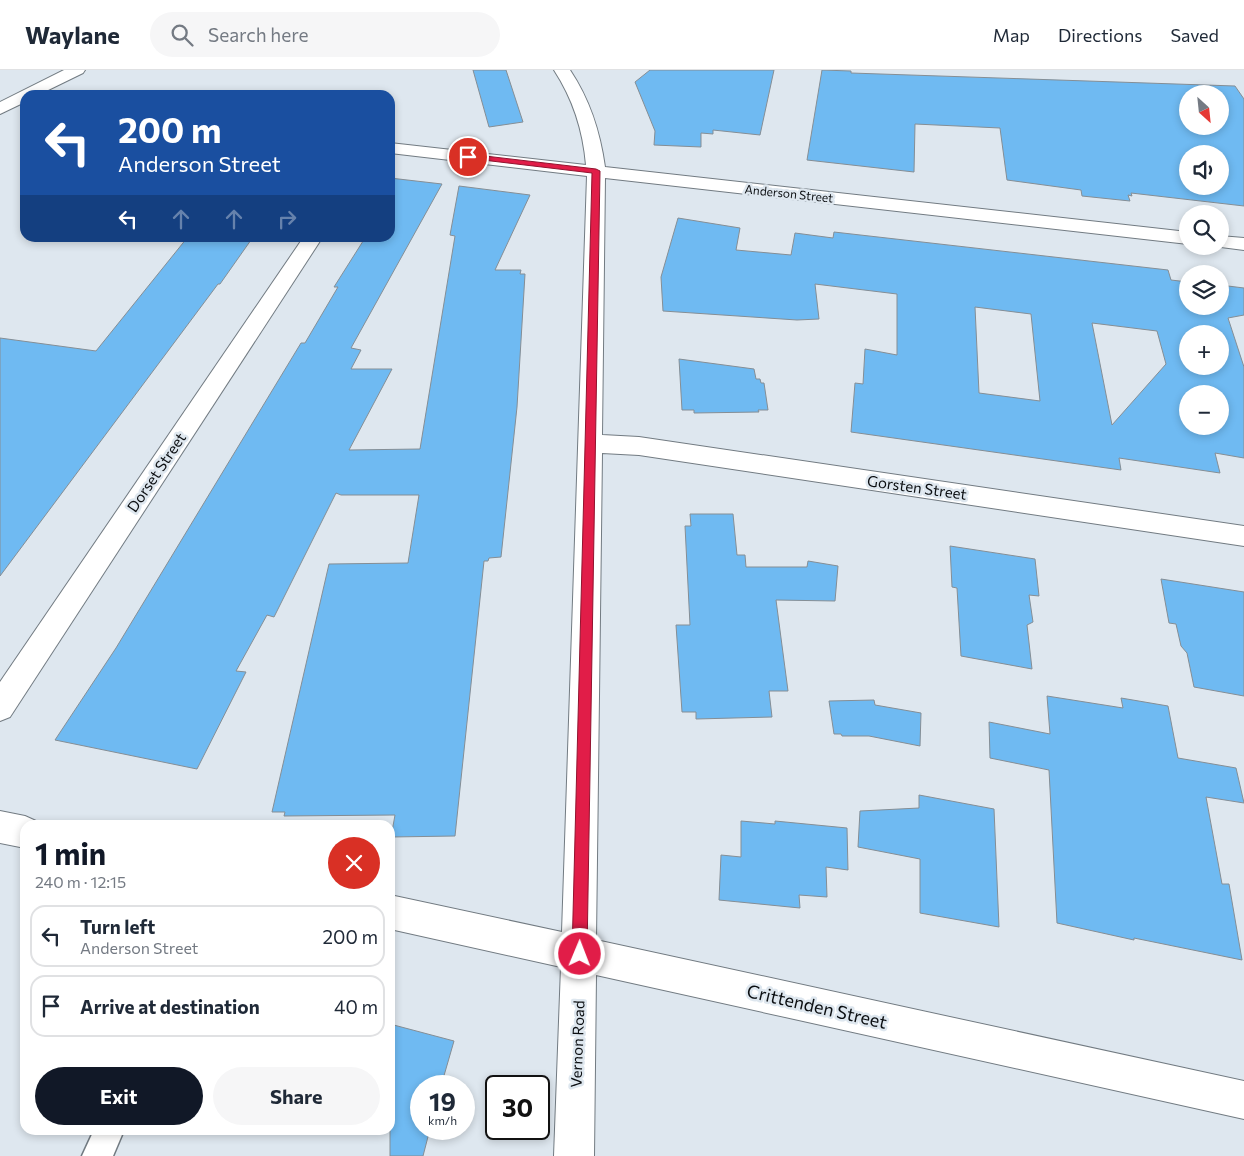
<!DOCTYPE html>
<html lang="en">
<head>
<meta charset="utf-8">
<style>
	body { margin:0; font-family:Commissioner,sans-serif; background:#f6f6f7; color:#1f2937; height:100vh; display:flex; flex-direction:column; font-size:19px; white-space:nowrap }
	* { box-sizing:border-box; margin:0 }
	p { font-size:16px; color:#747a83 }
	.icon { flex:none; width:28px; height:28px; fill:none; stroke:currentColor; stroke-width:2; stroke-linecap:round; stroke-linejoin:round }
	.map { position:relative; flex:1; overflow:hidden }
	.details { position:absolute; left:20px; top:750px; width:375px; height:315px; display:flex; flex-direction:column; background:#fff; border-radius:15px; box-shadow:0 2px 8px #0003 }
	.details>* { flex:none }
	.banner { position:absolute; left:20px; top:20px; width:375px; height:152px; border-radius:15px; box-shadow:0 2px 8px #0003; background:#1a4fa0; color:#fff; overflow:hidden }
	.needle { width:32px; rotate:153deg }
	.buttons { position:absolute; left:1179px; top:15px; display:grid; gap:10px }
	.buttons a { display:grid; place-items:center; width:50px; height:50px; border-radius:50%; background:#fff; box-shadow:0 2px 8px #0003; font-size:25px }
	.speed { position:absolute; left:410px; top:1005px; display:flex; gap:10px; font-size:25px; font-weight:700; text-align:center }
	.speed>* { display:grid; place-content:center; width:65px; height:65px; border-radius:50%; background:#fff; box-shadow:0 2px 8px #0003; line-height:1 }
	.speed small { font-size:12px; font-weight:400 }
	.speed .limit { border:2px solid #111; border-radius:8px; background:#fff; color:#111 }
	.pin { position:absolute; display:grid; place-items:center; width:42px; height:42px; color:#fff; margin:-21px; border:2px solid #fff; border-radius:50%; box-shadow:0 1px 5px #0007 }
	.me { position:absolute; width:55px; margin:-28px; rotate:1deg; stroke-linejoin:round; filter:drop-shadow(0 0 4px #0008) }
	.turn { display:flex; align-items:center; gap:18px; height:105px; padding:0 15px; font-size:22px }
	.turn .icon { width:65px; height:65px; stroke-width:2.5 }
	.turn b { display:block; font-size:35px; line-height:42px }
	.lanes { display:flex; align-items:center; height:48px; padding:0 15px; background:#0003; justify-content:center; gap:25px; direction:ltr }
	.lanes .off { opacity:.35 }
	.round { display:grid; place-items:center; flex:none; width:52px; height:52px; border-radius:26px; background:#f6f6f7 }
	.overview { display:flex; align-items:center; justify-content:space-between; height:85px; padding:0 15px }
	h1 { font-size:30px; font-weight:700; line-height:38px; color:#111827 }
	.primary-button { display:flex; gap:10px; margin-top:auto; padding:10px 15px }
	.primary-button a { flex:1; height:58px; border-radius:30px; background:#111827; color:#fff; font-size:20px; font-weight:700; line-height:58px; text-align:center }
	.primary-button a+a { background:#f6f6f7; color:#1f2937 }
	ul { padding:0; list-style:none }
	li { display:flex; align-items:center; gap:15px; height:62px; margin:0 10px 8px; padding:0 5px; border:2px solid #e0e1e3; border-radius:15px }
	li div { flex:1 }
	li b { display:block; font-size:19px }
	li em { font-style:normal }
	header { display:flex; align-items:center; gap:30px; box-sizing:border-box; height:70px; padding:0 25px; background:#fff; border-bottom:1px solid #e0e1e3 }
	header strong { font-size:24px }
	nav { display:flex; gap:28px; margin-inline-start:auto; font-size:18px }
	.search { width:350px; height:45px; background:#f6f6f7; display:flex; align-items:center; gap:12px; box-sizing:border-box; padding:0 18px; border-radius:28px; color:#747a83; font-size:19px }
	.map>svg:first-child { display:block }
	.building { fill:#6fbaf2; stroke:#858e95; fill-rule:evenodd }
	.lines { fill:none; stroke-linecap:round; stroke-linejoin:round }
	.service-casing { stroke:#727b82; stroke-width:3 }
	.minor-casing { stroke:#727b82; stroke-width:2 }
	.service { fill:#fff; fill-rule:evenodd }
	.minor { fill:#fff; fill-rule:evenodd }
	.route { fill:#e11d48; stroke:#92132f }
	.labels { text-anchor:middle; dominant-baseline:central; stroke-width:5; stroke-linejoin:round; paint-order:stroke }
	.far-street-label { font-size:12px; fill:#0b0e11; stroke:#dee7ef }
	.street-label { font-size:15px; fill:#0b0e11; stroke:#dee7ef }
	.near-street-label { font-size:18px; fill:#0b0e11; stroke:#dee7ef }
</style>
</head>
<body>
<header>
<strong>Waylane</strong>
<div class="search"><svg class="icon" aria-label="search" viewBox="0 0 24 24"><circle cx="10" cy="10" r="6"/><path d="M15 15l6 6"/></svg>Search here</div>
<nav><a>Map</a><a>Directions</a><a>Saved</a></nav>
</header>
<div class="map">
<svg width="1244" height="1086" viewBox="0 0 1244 1086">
	<rect width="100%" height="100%" fill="#dee7ef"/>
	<!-- building -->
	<g class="building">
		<polygon points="473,0 506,0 523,52 489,57"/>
		<polygon points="650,0 774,0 760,65 713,60 713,64 701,63 701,77 654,75 655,61 635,12"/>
		<path d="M822,0l29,1v2l384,13 9,13v107l-113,-13 1,3 -4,-1 2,6 -48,-5 -1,-6 -74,-10 -7,-52 -85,-4 -1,48 -107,-12zM1188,24h32v32h-32zM1188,84h32v32h-32z"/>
		<polygon points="390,108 442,114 351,278 361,280 351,299 392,299 349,380 420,379 455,166 450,165 459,116 530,125 495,200 521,200 520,204 525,204 517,337 501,487 489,488 488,491 484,491 455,766 391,767 395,745 284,746 285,742 272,742 329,494 408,493 419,425 341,425 336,423 274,547 267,545 236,601 246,602 197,699 55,670 116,578 301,273 305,273 338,217 334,217 365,168 390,168"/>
		<path d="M678,148l62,10 -4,22 55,5 4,-22 38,5 1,-6 334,38 3,10 17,2v24h32v-21l24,3v27l-16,3 16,49v91l-29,-5 5,20 -101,-15 2,12 -270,-38 4,-49 8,1 2,-35 32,6v-61l-82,-10 4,35 -22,1 -134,-9 -2,-34zM975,237l56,7 9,87 -61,-8zM1092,253l65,8 9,33 -54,61zM1188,264h32v32h-32zM1188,324h32v32h-32z"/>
		<polygon points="187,168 227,168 251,170 220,214 218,214 0,506 0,268 96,281"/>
		<polygon points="679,289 754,299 756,309 760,309 761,313 764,313 768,340 758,340 759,342 694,343 694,340 682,340"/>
		<polygon points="690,444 733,444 737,485 745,485 746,497 807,497 808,491 838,496 835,531 776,530 788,621 769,621 772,647 696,649 696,642 682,642 676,555 690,555 685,456 691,456"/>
		<polygon points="950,476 1035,489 1039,526 1029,525 1033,552 1027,555 1032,599 961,586 957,518 952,517"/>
		<polygon points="1161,509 1244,522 1244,626 1194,617 1187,583 1181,576 1176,554 1169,553"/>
		<polygon points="1047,626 1123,638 1121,628 1168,636 1178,688 1236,698 1244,733 1206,727 1222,814 1229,814 1242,890 1134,868 1134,870 1057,853 1049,700 990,688 989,652 1050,664"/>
		<polygon points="874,630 875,635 921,643 920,676 869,666 842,666 841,664 834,664 829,631"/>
		<polygon points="919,725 994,739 999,857 920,843 920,789 858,777 860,741 919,738"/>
		<polygon points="741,751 775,754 775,751 847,758 848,800 826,797 827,827 799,825 800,838 719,830 721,785 741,787"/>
		<polygon points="390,954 454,971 441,1016 421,1016 421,1059 430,1059 423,1086 390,1086"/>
	</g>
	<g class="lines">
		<!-- service casing -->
		<g class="service-casing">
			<polygon id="service" points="94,1060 124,1060 113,1086 82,1086"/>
		</g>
		<!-- minor casing -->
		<g class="minor-casing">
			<g id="minor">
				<polygon points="64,0 85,0 83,3 38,25 25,25 25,32 0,44 0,32"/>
				<path d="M554,0h16c20,30 30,61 35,97l583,65v12l-583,-66 -3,257 37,2 605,89v20l-605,-91 -37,-2 -6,487 648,141v38l-648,-144 -2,181h-40l7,-189 -171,-38v-34l172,37 25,-756 -197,-23v-10l196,22c-3,-35 -13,-66 -32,-95z"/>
				<polygon points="1220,166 1244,168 1244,180 1213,176 1220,176"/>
				<polygon points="303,168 322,168 10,647 0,651 0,612"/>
				<polygon points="0,741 25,746 36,751 38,755 25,755 25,778 0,773"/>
			</g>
		</g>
		<!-- service -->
		<use href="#service" class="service"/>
		<!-- minor -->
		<use href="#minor" class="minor"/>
	</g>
	<!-- route -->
	<polygon class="route" points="468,84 596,99 600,101 587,884 585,889 580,891 575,889 572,884 592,103 466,88 466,85"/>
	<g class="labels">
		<!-- far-street labels -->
		<g class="far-street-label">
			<text transform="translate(789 123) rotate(6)">Anderson Street</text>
		</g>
		<!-- street labels -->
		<g class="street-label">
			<text transform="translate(156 402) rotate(-56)">Dorset Street</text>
			<text transform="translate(917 417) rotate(8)">Gorsten Street</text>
			<text transform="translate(577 974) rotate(-88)">Vernon Road</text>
		</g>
		<!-- near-street labels -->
		<g class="near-street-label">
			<text transform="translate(817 936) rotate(13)">Crittenden Street</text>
		</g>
	</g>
</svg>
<div class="buttons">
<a><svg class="needle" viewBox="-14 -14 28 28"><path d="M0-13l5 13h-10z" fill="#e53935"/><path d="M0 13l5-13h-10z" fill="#747a83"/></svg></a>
<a><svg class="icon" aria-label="sound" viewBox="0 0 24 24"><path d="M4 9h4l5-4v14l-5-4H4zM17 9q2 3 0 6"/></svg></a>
<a><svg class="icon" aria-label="search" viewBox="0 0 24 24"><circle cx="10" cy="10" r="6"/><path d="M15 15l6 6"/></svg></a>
<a><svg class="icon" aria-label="layers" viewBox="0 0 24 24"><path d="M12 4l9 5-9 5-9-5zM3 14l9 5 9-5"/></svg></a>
<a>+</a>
<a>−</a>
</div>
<div class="speed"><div>19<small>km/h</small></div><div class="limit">30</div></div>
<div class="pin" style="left:468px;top:87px;background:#d93025"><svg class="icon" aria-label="arrive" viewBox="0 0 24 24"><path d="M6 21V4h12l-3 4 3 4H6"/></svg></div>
<svg class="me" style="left:580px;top:884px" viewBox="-20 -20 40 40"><circle r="17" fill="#e11d48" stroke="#fff" stroke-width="3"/><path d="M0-11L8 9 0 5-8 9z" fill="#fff"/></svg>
<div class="banner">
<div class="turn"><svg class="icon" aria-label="left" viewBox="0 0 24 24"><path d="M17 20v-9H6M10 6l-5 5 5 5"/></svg><div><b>200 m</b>Anderson Street</div></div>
<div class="lanes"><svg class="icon" aria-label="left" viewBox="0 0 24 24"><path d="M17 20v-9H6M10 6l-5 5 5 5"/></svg><svg class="icon off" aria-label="ahead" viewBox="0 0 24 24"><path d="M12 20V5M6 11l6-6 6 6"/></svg><svg class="icon off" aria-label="ahead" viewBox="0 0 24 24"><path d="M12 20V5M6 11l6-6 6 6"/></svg><svg class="icon off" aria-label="right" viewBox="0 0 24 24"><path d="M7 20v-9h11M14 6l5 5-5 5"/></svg></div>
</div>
<section class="details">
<div class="overview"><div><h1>1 min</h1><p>240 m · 12:15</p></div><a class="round" style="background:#d93025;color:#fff"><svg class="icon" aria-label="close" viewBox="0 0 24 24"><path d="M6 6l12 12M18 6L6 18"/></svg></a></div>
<ul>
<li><svg class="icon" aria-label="left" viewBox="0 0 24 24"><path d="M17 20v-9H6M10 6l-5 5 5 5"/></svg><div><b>Turn left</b><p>Anderson Street</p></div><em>200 m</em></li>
<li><svg class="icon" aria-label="arrive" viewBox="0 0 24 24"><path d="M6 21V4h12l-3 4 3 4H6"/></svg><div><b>Arrive at destination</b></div><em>40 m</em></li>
</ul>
<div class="primary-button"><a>Exit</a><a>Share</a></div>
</section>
</div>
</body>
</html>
